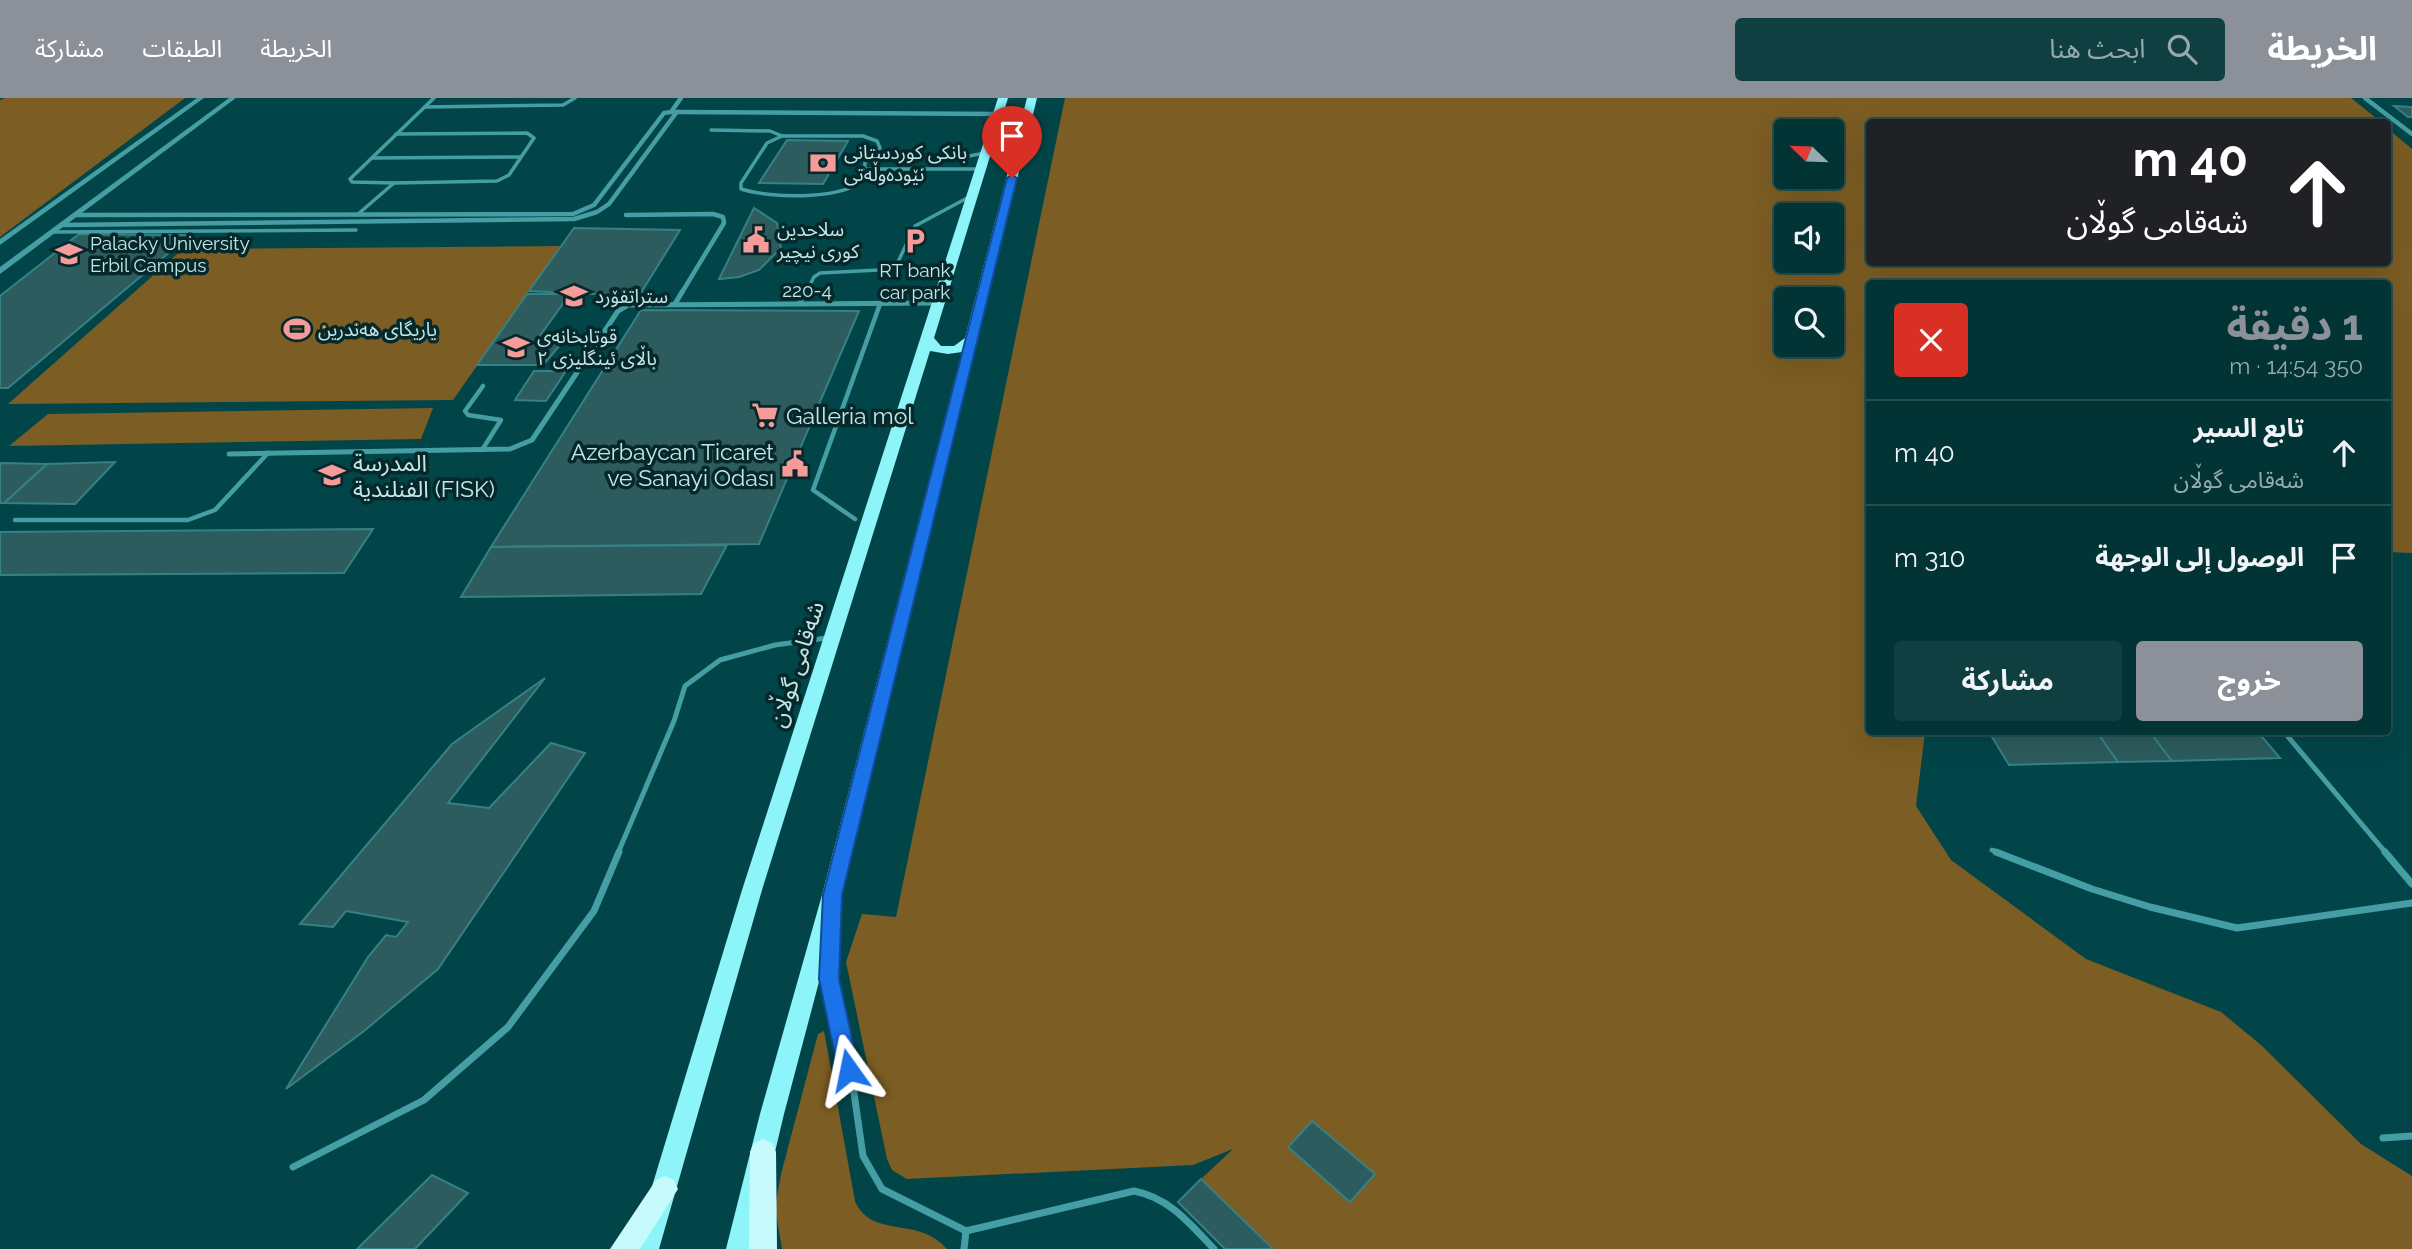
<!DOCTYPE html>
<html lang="ar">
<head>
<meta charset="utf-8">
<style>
	body { margin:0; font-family:Raleway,"Noto Sans Arabic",sans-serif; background:#103f42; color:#f1f3f6; direction:rtl; height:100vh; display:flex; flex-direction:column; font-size:26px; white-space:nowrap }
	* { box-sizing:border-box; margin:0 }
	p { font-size:23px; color:#96aaad }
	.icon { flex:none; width:38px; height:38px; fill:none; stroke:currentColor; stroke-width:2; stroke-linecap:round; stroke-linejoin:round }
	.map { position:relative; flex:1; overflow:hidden; direction:ltr }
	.details { position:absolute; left:1866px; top:182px; width:525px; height:455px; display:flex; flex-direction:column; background:#023436; border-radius:7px; box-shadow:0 7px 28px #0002,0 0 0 2px #234f51; direction:rtl }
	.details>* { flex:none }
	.hud { position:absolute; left:1866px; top:21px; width:525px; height:147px; border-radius:7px; box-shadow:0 7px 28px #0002,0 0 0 2px #234f51; direction:rtl; background:#202124; color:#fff; overflow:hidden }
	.needle { width:46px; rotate:293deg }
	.fabs { position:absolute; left:1774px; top:21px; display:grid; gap:14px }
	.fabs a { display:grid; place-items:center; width:70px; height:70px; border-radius:7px; background:#023436; box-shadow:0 7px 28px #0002,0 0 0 2px #234f51; font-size:35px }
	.pin { position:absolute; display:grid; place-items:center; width:60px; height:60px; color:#fff; margin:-72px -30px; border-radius:50% 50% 50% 0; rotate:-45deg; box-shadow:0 0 7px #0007 }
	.pin .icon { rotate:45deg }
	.me { position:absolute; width:77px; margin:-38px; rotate:348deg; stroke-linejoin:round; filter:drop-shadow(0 0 5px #0008) }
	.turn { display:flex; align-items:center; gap:24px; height:147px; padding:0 28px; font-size:32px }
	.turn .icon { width:91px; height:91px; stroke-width:2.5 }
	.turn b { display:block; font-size:49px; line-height:60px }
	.round { display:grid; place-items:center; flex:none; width:74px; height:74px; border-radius:7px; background:#103f42 }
	.summary { display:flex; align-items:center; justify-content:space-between; height:119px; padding:0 28px }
	h1 { font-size:42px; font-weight:700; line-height:52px; color:#8c9099 }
	.button { display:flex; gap:14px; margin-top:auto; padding:14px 28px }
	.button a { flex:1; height:80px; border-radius:7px; background:#8c9099; color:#fff; font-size:28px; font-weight:700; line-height:80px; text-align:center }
	.button a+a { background:#103f42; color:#f1f3f6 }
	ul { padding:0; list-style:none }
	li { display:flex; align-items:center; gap:21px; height:105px; padding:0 28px; border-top:2px solid #234f51 }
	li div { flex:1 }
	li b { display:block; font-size:26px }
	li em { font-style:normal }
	header { display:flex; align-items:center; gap:42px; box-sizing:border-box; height:98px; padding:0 35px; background:#8c9099; color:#fff }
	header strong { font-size:33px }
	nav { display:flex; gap:38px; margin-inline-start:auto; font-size:24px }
	.search { width:490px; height:63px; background:#103f42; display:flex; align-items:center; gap:18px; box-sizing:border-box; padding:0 24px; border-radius:7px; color:#96aaad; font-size:26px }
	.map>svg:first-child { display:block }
	.green { fill:#7c5d23; fill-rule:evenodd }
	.building { fill:#2d5c5e; stroke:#358185; stroke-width:2 }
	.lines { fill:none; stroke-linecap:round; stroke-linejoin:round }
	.service-far3 { stroke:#459ea3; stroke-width:3.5 }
	.service-far2 { stroke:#459ea3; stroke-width:4.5 }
	.service-far1 { stroke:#459ea3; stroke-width:5 }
	.service { stroke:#459ea3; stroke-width:7 }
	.minor-far1 { stroke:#459ea3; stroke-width:4.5 }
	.minor { stroke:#459ea3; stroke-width:5 }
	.tertiary { fill:#459ea3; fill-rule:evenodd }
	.primary { fill:#8df4f9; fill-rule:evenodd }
	.trunk { fill:#c6fafc; fill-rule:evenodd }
	.route { fill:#1a73e8; stroke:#114b97; stroke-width:2 }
	.labels { text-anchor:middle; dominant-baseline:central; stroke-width:7; stroke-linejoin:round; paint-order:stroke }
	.far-poi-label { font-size:19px; fill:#c3e7e8; stroke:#07282a; text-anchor:start }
	.far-street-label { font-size:19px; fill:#c3e7e8; stroke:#07282a }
	.poi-label { font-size:23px; fill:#c3e7e8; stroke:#07282a; text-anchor:start }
	.street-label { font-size:23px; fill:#c3e7e8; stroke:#07282a }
</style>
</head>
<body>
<header>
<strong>الخريطة</strong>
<div class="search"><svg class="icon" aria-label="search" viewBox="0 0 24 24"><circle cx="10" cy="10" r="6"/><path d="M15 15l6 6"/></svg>ابحث هنا</div>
<nav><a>الخريطة</a><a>الطبقات</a><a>مشاركة</a></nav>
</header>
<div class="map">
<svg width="2412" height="1151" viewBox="0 0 2412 1151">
	<rect width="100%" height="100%" fill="#024548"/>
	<!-- green -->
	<g class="green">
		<polygon points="5,0 185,0 0,139 0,2"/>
		<path d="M1065,0h1286l30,24h-512v140h518v-134l25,21v404l-25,-1v-268h-518v448h56l-9,74 35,54 135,99 135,53 40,33 100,99 51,32v73h-1138l-73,-70 32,-30 -40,16 -286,14 -15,-9 -5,-11 -41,-197 16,-48 34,3zM1787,33h45v46h-45zM1787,117h45v46h-45zM1787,201h45v46h-45z"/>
		<polygon points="561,148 453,302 8,306 183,151"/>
		<polygon points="433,310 421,341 9,348 48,316"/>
		<path d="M824,933l31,170c17,39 63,14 92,48h-165l-7,-42 6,-33 37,-140z"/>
	</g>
	<!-- building -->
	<g class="building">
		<polygon points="2394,8 2412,9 2412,19 2408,19"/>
		<polygon points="787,42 848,43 823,86 759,85"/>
		<polygon points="754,110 777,125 781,150 759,172 739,179 719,181"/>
		<polygon points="574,130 680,132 639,198 529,193"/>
		<polygon points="79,136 190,137 8,290 0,290 0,198"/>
		<polygon points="527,196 570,196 539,239 567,239 543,267 477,267"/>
		<polygon points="641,212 859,213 759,446 491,449"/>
		<polygon points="534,273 566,273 546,303 515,302"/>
		<polygon points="115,364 75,406 4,405 47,366"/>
		<polygon points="0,365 47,366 4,405 0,405"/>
		<polygon points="373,431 344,475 0,477 0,434"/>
		<polygon points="727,447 701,496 461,499 491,449"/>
		<polygon points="545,580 448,705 489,710 551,645 585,655 438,871 364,933 286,991 368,859 386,837 396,839 408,824 346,813 333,829 300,826 452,646"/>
		<polygon points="1989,634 2097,634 2118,664 2009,667"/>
		<polygon points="2097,634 2150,634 2172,663 2118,664"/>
		<polygon points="2150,634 2258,634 2280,660 2172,663"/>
		<polygon points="1312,1023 1375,1076 1350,1104 1288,1049"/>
		<polygon points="432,1077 468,1095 415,1151 357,1151"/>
		<polygon points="1201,1081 1273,1151 1225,1151 1178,1104"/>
	</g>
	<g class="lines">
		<!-- service-far3 -->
		<g class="service-far3">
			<polyline points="425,9 563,7 575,0"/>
			<polyline points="711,32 770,33 782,38"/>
			<path d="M782,38h81l14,5 3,7 -15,15 -1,6 4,6c-20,27 -98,23 -127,14v-6l26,-40z"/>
			<polyline points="372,60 521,59"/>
			<polyline points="873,60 969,58 985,55"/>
			<polyline points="864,71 980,71"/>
			<polyline points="394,85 497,83 509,77 534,40 527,35 396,36"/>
			<polyline points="357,117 394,85 352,84 350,81 434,0"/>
			<polyline points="53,134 356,132"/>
			<polyline points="805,196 814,179 820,175 879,172 897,166 915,128 969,99"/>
		</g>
		<!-- service-far2 -->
		<g class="service-far2">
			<polyline points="799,206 806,194"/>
			<polyline points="482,352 501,322 468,317 465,313 483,288"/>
			<polyline points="855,421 813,392 880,206"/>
			<polyline points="15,422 188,422 215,412 268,355"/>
		</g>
		<!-- service-far1 -->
		<g class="service-far1">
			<polyline points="2284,634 2386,755"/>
			<polyline points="1992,752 2001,755"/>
			<polyline points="618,755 674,623 685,588 720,562 775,547 827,540"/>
		</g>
		<!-- service -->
		<g class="service">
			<polyline points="1996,754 2092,791 2150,809 2237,830 2412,805"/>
			<polyline points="2385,754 2412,786"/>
			<path d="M831,835l-2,46 25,114 9,63 19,33 84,42 168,-40c36,7 56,33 80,58"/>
			<polyline points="2383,1040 2412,1038"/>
			<polyline points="293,1069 424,1002 508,929 594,813 619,754"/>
			<polyline points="964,1151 966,1133"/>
		</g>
		<!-- minor-far1 -->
		<g class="minor-far1">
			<polyline points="2365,0 2412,36"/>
			<polyline points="674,14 999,16"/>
			<polyline points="76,117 573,116 594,107 664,15 671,14 681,0"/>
			<polyline points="626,117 713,116 723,119 724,125 681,196"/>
			<polyline points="63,127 574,121 597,114 609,106 676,15"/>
		</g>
		<!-- minor -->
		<g class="minor">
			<polyline points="675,206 682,194"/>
			<polyline points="229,356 510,351 532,342 618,213 628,207 939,205"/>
		</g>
		<!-- tertiary -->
		<g class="tertiary">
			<polygon points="197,0 204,0 0,147 0,141"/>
			<polygon points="229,0 236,0 0,176 0,169"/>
		</g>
		<!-- primary -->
		<polygon class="primary" points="998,0 1008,0 934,240 941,248 954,248 965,240 1027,0 1037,0 842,797 784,1016 752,1151 726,1151 760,1016 822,797 962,254 948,256 930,253 762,792 659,1151 633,1151 742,792"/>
		<!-- trunk -->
		<g class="trunk">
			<polygon points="763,1041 772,1045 776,1054 777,1151 749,1151 750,1054 754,1045"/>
			<polygon points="665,1078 674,1082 678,1091 640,1151 610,1151 656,1082"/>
		</g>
	</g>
	<!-- route -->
	<polygon class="route" points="1012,77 1017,80 842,797 839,881 859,972 856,979 849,982 841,979 838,972 819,881 823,797 1007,80"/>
	<!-- icons -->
	<defs>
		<g id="bank-bare" transform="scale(2.1)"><path d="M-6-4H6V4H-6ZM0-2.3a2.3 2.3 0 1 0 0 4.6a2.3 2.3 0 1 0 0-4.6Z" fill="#f59b9a" stroke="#07282a" stroke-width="2.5" paint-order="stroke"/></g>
		<g id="civic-bare" transform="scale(2.1)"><path d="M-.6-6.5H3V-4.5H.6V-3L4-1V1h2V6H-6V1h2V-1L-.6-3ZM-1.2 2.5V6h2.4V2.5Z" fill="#f59b9a" stroke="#07282a" stroke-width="2.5" paint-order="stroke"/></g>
		<g id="parking-bare" transform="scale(2.1)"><path d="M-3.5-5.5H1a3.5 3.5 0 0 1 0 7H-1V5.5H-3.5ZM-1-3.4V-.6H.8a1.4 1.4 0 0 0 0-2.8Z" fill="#f59b9a" stroke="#07282a" stroke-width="2.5" paint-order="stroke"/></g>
		<g id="university-bare" transform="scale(2.1)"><path d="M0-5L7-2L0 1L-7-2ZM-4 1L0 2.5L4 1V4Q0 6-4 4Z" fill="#f59b9a" stroke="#07282a" stroke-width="2.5" paint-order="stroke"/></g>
		<g id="stadium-bare" transform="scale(2.1)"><path d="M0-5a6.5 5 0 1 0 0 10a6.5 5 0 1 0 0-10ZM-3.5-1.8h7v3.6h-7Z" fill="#f59b9a" stroke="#07282a" stroke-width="2.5" paint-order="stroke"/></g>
		<g id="school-bare" transform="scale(2.1)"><path d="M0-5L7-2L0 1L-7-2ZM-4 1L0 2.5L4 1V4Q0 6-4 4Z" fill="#f59b9a" stroke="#07282a" stroke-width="2.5" paint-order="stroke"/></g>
		<g id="supermarket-bare" transform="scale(2.1)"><path d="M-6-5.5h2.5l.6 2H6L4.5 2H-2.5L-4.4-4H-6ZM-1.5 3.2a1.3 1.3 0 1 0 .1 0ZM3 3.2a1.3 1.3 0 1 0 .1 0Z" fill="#f59b9a" stroke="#07282a" stroke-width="2.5" paint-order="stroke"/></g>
	</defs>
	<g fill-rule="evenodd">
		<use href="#bank-bare" x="823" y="65"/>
		<use href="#civic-bare" x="756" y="142"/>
		<use href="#parking-bare" x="915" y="143"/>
		<use href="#university-bare" x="69" y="156"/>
		<use href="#university-bare" x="574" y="198"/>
		<use href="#stadium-bare" x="297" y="231"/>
		<use href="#school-bare" x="516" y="249"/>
		<use href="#supermarket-bare" x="765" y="317"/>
		<use href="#civic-bare" x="795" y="366"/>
		<use href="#school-bare" x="332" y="377"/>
	</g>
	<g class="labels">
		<!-- far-poi labels -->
		<g class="far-poi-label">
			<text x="844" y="54">بانکی کوردستانی<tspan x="844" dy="22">نێودەوڵەتی</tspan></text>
			<text x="777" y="131">سلاحدین<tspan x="777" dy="22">كوری نیچیر</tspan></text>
			<text x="90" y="145">Palacky University<tspan x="90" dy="22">Erbil Campus</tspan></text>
			<text x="915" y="172" text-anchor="middle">RT bank<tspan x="915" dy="22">car park</tspan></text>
			<text x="595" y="198">ستراتفۆرد</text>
			<text x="318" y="231">یاریگای هەندرین</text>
			<text x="537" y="238">قوتابخانەی<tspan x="537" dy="22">باڵای ئینگلیزی ۲</tspan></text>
		</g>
		<!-- far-street labels -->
		<g class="far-street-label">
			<text x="807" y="192">220-4</text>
		</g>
		<!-- poi labels -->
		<g class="poi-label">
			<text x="786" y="317">Galleria mol</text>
			<text x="774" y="353" text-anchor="end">Azerbaycan Ticaret<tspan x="774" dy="26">ve Sanayi Odası</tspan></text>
			<text x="353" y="364">المدرسة<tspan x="353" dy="26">الفنلندية (FISK)</tspan></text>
		</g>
		<!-- street labels -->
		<g class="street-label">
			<text transform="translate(796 566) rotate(-72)">شەقامی گوڵان</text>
		</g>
	</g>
</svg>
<div class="fabs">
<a><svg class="needle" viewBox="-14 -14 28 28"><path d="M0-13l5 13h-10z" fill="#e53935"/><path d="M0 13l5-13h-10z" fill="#96aaad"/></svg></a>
<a><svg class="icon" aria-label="sound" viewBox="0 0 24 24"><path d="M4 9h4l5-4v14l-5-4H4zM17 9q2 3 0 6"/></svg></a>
<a><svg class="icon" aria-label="search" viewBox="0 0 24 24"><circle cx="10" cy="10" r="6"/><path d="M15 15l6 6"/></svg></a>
</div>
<div class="pin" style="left:1012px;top:80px;background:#d93025"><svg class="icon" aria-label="arrive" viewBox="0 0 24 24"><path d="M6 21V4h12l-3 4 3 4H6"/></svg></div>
<svg class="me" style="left:849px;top:972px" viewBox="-20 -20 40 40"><path d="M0-17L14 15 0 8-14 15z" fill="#1a73e8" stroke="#fff" stroke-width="4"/></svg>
<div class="hud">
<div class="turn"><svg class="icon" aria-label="ahead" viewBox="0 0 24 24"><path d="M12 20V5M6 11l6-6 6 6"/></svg><div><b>40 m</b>شەقامی گوڵان</div></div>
</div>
<section class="details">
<div class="summary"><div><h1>1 دقيقة</h1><p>350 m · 14:54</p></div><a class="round" style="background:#d93025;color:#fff"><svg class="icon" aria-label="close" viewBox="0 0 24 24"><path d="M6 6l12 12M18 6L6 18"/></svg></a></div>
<ul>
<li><svg class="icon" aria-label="ahead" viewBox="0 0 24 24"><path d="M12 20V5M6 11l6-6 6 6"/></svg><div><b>تابع السير</b><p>شەقامی گوڵان</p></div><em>40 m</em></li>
<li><svg class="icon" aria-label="arrive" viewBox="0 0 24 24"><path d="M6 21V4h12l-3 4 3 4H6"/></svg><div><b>الوصول إلى الوجهة</b></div><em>310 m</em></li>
</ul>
<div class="button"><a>خروج</a><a>مشاركة</a></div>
</section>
</div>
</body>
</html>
